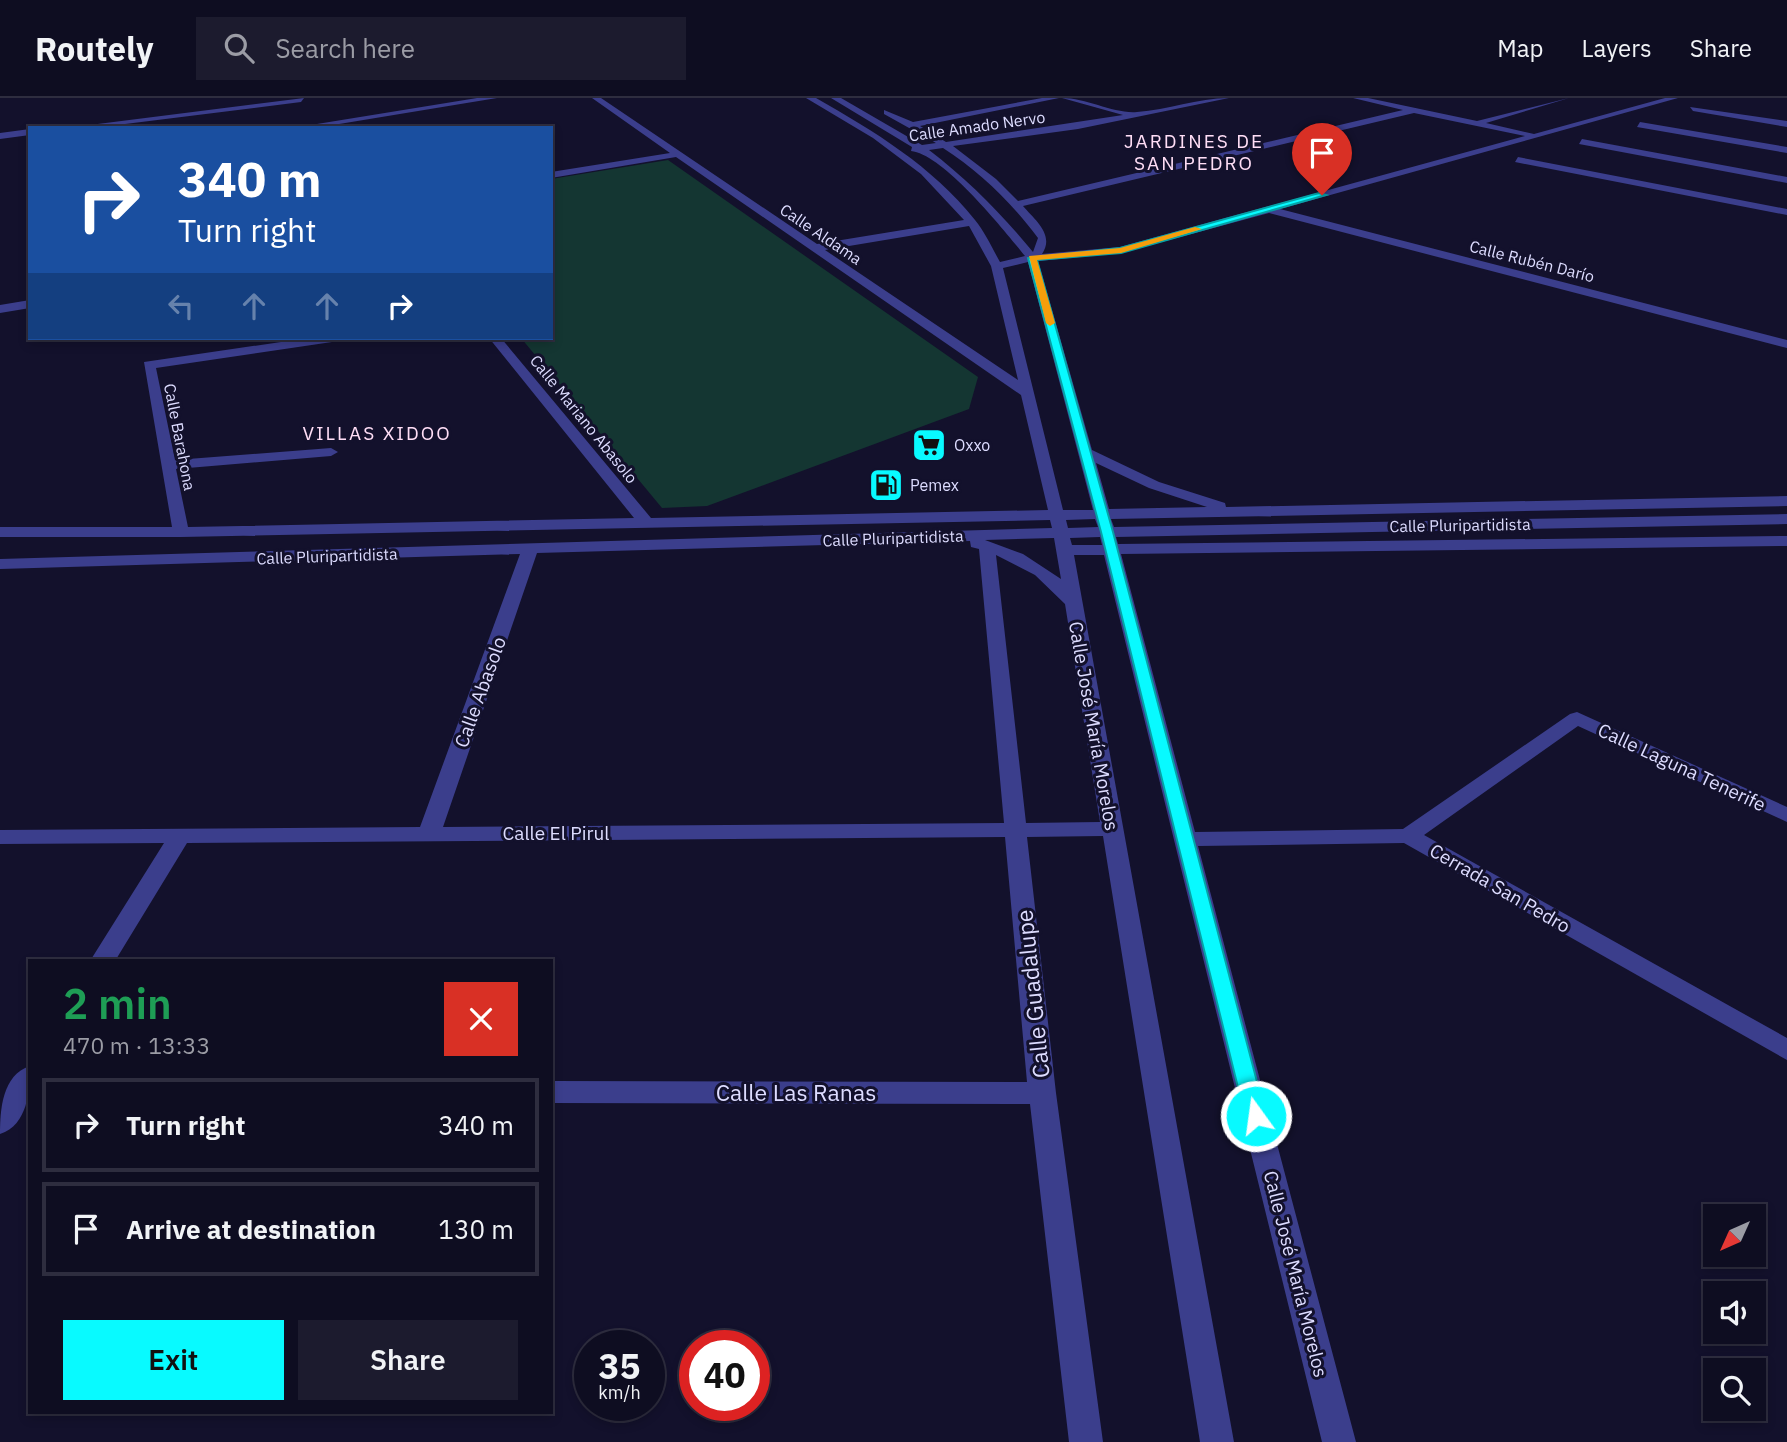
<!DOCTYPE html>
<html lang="en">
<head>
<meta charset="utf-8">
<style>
	body { margin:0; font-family:"IBM Plex Sans",sans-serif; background:#1c1b2e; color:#f1f3f6; height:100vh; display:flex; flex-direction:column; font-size:26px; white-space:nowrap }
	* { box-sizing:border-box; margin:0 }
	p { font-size:23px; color:#9b9ca5 }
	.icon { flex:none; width:38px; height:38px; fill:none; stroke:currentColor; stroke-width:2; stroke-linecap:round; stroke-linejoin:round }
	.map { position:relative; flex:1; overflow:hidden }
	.drawer { position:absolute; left:28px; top:861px; width:525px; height:455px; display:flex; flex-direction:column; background:#0e0d21; border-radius:0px; box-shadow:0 4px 10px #0003,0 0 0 2px #2e2d3f }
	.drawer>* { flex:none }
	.guide { position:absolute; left:28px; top:28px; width:525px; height:214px; border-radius:0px; box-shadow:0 4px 10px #0003,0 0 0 2px #2e2d3f; background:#1a4fa0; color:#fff; overflow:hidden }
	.needle { width:46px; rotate:225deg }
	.tools { position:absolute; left:1703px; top:1106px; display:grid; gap:14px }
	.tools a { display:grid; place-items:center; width:63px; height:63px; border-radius:0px; background:#0e0d21; box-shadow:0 4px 10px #0003,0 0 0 2px #2e2d3f; font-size:35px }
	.speed { position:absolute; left:574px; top:1232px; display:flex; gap:14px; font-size:35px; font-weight:700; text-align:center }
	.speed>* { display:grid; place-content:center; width:91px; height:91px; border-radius:50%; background:#0e0d21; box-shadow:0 4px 10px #0003,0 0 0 2px #2e2d3f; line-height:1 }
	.speed small { font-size:18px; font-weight:400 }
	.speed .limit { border:10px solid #d22; background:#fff; color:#111 }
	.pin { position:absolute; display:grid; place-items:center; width:60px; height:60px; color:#fff; margin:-72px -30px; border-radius:50% 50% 50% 0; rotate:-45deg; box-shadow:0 0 7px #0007 }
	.pin .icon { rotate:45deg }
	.me { position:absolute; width:77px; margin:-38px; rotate:346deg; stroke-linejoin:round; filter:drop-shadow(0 0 5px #0008) }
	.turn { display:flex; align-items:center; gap:24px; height:147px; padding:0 35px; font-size:32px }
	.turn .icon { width:91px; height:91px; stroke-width:2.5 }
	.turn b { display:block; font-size:49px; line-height:60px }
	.lanes { display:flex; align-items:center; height:66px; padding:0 35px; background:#0003; justify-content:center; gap:35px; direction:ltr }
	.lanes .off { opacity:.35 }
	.round { display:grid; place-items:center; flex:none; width:74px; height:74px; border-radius:0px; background:#1c1b2e }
	.head { display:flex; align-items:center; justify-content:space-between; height:119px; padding:0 35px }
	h1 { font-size:42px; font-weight:600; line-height:52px; color:#1e9e55 }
	.cta { display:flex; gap:14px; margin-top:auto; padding:14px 35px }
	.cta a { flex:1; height:80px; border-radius:0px; background:#08faff; color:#111; font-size:28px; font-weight:600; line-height:80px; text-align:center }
	.cta a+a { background:#1c1b2e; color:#f1f3f6 }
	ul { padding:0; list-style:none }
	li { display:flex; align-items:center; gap:21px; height:94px; margin:0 14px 10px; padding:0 21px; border:4px solid #2e2d3f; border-radius:0px }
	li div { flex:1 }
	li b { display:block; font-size:26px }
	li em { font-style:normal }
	header { display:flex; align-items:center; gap:42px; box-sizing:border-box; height:98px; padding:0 35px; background:#0e0d21; border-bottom:2px solid #2e2d3f }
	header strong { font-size:33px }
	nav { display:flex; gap:38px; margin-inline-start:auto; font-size:24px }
	.search { width:490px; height:63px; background:#1c1b2e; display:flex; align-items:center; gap:18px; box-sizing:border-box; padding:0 24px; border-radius:0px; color:#9b9ca5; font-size:26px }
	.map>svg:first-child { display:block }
	.green { fill:#143632 }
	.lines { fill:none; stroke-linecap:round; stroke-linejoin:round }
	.minor { fill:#3b3e8c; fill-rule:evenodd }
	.route { fill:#08faff; stroke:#05a2a6; stroke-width:2 }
	.slow { fill:#f59e0b }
	.labels { text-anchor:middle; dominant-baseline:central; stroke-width:6; stroke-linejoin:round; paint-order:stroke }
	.far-street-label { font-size:16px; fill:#dddcff; stroke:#13112c }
	.far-poi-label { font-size:16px; fill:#dddcff; stroke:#13112c; text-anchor:start }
	.far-quarter-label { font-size:19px; letter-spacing:2px; fill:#ffdef6; stroke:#13112c }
	.street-label { font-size:19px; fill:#dddcff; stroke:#13112c }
	.near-street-label { font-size:23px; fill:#dddcff; stroke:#13112c }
</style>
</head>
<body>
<header>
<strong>Routely</strong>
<div class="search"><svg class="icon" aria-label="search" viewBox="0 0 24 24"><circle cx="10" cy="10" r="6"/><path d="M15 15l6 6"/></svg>Search here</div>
<nav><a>Map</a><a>Layers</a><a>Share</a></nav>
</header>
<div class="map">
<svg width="1787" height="1344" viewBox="0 0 1787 1344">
	<rect width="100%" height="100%" fill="#13112c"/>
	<!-- green -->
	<polygon class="green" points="668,62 978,279 969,311 707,408 662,410 521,240 551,240 551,81"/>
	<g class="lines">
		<!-- minor -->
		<g class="minor">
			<polygon points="304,0 301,4 93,30 66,30"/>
			<polygon points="477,0 497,0 321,29 317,26"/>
			<path d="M592,0h9l216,146 147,-24 -43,-46 -48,-36 -67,-40h10c58,33 116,68 159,122 10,12 17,28 25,42l25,-6c-21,-26 -82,-102 -114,-105l1,-4 -81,-49h10l81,47 14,-2 -52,-29v-4l29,12 129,-24h17l-139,28 26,16 177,-27 -61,-17c25,0 52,16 75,14 31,-2 60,-14 92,-14l-151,31 -125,17 43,33 22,22 385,-91 -50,-12h15l109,23 92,-23 -83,25 48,11 131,-36h13l-398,111 507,131v8l-518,-135 -148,40 -83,8 54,189 67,32 66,21 1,4 561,-11v10l-676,13 3,8 673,-13v10l-671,13 2,7 669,-8v10l-666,8 74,278 208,-3 167,-115 7,-2 210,95v15l-209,-96 -154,109 363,203v22l-383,-217 -206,3 158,596h-34l-218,-887h-30l160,887h-34l-97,-606 -76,1 29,256 47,349h-34l-39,-338 -479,-1v-22l476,1 -22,-245 -818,6 -72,118h-25l74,-118 -164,1v-14l420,-3 100,-273 -520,15v-10l1052,-31 -2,-8 -869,17h-181v-10h172l-28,-165 164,-24h30l-6,4 -176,26 19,92 156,-12 7,4 -7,4 -155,13 12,58 446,-9 -145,-180h12l150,180 397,-8 -27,-115 -345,-238 -125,21v-6l119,-19zM1414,15l111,23 -405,111 -78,7c13,-19 -7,-34 -19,-48zM943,50c37,24 68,54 95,90l-5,14c-32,-39 -65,-72 -104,-102zM969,128l22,40 27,114 -193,-130zM1028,164l65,248h-30l-60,-242zM1096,365l53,25 58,19 -98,2zM1095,421l3,8 -30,1 -2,-8zM1100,439l2,8h-30l-2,-7zM1054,440l7,41 -38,-25 -38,-14zM970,443l1,6 8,2 25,274 -561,4 94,-274zM996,457l39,20 30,29 35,218 -74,1z"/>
			<polygon points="1690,9 1787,23 1787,29 1693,13"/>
			<polygon points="1640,24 1787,49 1787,55 1637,29"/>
			<polygon points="30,31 30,37 0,41 0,35"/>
			<polygon points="1582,41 1787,79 1787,85 1579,46"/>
			<polygon points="1518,59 1787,111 1787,117 1515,64"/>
			<polygon points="30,202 30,210 0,215 0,207"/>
			<path d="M30,968c0,24 -2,59 -30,68 0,-24 2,-59 30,-68z"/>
		</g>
	</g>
	<!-- route -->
	<polygon class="route" points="1319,95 1326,97 1121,155 1037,162 1113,434 1266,1018 1263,1024 1248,1024 1245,1018 1101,434 1028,160 1120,150"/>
	<!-- slow -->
	<polygon class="slow" points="1195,129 1202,131 1121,155 1037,162 1055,225 1050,228 1046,225 1029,158 1120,150"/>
	<!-- icons -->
	<defs>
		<g id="supermarket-square" transform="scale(1.75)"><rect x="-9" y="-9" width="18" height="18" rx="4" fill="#08faff" stroke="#13112c"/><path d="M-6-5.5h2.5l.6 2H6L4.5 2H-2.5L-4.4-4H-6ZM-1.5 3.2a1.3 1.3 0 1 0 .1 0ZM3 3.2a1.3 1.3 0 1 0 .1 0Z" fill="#111"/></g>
		<g id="fuel-square" transform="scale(1.75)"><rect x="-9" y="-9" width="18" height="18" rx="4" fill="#08faff" stroke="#13112c"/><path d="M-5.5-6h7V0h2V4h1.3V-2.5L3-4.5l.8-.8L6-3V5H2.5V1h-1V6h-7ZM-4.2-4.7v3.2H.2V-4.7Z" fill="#111"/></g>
	</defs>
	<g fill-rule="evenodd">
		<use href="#supermarket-square" x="929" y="347"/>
		<use href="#fuel-square" x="886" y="387"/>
	</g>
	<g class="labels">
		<!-- far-street labels -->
		<g class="far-street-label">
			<text transform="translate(977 28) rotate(-8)">Calle Amado Nervo</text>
			<text transform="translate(821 136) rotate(34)">Calle Aldama</text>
			<text transform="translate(1532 163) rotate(14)">Calle Rubén Darío</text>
			<text transform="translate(584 321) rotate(51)">Calle Mariano Abasolo</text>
			<text transform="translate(180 339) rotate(79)">Calle Barahona</text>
			<text transform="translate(1460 427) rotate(-1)">Calle Pluripartidista</text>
			<text transform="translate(893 440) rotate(-2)">Calle Pluripartidista</text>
			<text transform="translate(327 458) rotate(-2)">Calle Pluripartidista</text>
		</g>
		<!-- far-poi labels -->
		<g class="far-poi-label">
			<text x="954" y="347">Oxxo</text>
			<text x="910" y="387">Pemex</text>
		</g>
		<!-- far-quarter labels -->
		<g class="far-quarter-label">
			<text x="1194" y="43">JARDINES DE<tspan x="1194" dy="22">SAN PEDRO</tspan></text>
			<text x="377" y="335">VILLAS XIDOO</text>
		</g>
		<!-- street labels -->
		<g class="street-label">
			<text transform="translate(480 594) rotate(-70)">Calle Abasolo</text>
			<text transform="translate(1094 628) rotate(80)">Calle José María Morelos</text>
			<text transform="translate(1682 669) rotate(25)">Calle Laguna Tenerife</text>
			<text x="556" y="735">Calle El Pirul</text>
			<text transform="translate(1500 790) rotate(30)">Cerrada San Pedro</text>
			<text transform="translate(1296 1176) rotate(76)">Calle José María Morelos</text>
		</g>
		<!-- near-street labels -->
		<g class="near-street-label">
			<text transform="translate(1032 896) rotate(-96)">Calle Guadalupe</text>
			<text x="796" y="994">Calle Las Ranas</text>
		</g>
	</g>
</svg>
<div class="tools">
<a><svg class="needle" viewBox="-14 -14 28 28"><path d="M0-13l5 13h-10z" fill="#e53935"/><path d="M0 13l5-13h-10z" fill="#9b9ca5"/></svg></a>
<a><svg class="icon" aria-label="sound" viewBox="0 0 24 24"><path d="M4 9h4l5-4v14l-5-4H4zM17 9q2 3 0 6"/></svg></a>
<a><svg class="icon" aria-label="search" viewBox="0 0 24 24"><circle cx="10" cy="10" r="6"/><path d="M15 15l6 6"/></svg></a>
</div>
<div class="speed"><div>35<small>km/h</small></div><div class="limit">40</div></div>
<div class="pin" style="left:1322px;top:97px;background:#d93025"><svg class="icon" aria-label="arrive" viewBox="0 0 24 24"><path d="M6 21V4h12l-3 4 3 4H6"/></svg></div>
<svg class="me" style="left:1256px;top:1018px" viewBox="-20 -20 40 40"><circle r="17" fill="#08faff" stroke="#fff" stroke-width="3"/><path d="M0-11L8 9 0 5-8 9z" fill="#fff"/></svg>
<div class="guide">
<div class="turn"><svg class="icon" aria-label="right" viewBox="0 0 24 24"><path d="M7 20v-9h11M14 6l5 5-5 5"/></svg><div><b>340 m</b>Turn right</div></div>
<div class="lanes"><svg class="icon off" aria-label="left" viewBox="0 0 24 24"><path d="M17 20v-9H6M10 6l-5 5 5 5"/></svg><svg class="icon off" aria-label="ahead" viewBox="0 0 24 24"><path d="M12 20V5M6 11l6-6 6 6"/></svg><svg class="icon off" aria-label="ahead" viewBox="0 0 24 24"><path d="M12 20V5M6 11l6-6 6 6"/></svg><svg class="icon" aria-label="right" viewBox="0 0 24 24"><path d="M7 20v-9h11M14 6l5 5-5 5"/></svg></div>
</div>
<section class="drawer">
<div class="head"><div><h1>2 min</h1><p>470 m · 13:33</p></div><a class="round" style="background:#d93025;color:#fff"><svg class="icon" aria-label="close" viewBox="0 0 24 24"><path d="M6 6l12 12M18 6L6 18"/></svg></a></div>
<ul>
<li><svg class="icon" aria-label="right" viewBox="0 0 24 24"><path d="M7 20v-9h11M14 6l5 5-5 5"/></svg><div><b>Turn right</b></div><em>340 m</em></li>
<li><svg class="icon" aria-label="arrive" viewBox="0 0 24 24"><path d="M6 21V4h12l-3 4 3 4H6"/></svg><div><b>Arrive at destination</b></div><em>130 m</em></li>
</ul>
<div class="cta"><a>Exit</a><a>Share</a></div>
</section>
</div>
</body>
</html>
